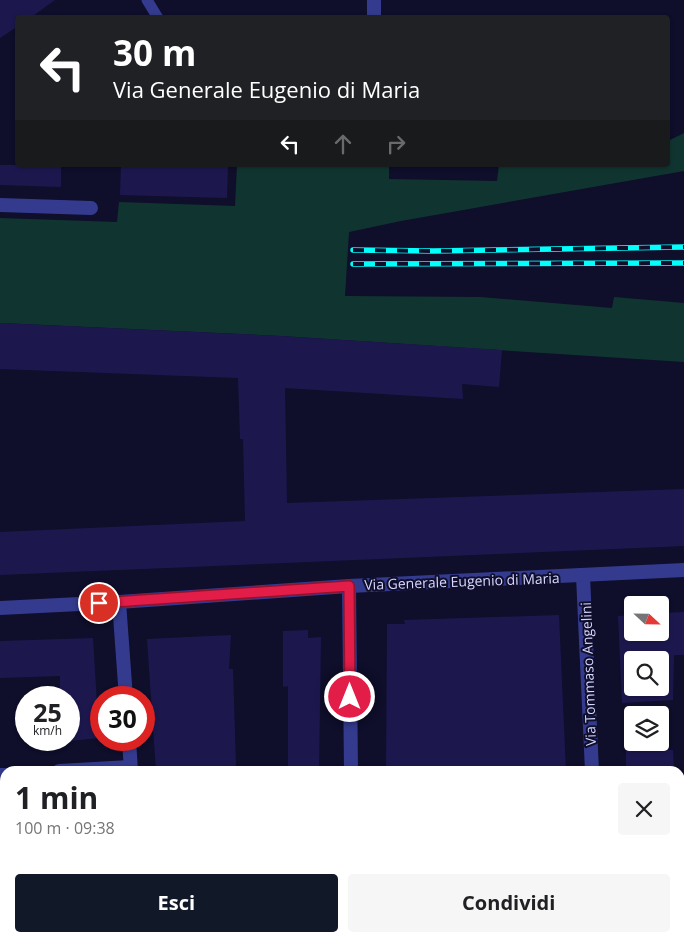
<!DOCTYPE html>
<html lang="it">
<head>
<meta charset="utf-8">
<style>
	body { margin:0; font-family:"Open Sans",sans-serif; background:#f6f6f6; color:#202124; height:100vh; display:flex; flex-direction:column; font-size:19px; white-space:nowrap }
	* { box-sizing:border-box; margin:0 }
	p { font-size:16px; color:#757577 }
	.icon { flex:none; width:28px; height:28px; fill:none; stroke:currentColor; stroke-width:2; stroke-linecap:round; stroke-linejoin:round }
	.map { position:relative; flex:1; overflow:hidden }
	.drawer { position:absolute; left:0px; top:766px; width:685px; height:176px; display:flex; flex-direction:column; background:#fff; border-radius:15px 15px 0 0; box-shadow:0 1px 4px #0004 }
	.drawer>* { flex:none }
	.hud { position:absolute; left:15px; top:15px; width:655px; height:152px; border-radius:5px; box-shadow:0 1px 4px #0004; background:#202124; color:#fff; overflow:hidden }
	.needle { width:32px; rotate:112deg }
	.buttons { position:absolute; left:624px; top:596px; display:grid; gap:10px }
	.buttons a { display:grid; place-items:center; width:45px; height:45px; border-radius:5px; background:#fff; box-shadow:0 1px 4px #0004; font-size:25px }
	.speed { position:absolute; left:15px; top:686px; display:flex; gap:10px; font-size:25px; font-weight:700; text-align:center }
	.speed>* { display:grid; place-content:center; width:65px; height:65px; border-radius:50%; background:#fff; box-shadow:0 1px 4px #0004; line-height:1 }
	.speed small { font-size:12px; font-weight:400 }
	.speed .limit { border:8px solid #d22; background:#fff; color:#111 }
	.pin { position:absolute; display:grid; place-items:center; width:42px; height:42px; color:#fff; margin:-21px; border:2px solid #fff; border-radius:50%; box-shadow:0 1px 5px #0007 }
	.me { position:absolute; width:55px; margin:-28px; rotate:0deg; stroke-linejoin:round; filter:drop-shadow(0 0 4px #0008) }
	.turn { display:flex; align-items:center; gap:18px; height:105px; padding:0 15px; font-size:22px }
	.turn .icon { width:65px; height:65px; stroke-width:2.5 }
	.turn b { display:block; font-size:35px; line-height:42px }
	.lanes { display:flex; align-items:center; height:48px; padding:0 15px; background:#0003; justify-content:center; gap:25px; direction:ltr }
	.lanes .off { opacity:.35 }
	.round { display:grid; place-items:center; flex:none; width:52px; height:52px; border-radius:5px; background:#f6f6f6 }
	.headline { display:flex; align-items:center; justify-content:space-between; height:85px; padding:0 15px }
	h1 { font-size:30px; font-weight:700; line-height:38px }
	.action { display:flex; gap:10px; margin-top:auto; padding:10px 15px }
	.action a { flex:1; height:58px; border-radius:5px; background:#111827; color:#fff; font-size:20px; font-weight:700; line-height:58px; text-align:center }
	.action a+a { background:#f6f6f6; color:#202124 }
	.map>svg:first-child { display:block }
	.green { fill:#103530 }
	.building { fill:#1c184e; fill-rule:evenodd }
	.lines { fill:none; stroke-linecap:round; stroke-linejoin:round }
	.service { stroke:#343b8e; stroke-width:11 }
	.minor { stroke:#343b8e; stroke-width:14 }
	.tertiary { stroke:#343b8e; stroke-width:14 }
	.rail-casing { stroke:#03fffc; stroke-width:5.5 }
	.rail { stroke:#0f0e2b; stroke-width:4; stroke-dasharray:11; stroke-linecap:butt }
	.route-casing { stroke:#92132f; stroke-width:12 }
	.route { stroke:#e11d48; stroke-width:9 }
	.labels { text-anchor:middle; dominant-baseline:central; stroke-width:4; stroke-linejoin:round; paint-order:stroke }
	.street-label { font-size:14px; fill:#d7d7ff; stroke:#0f0e2b }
</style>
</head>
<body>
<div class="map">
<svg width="684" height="942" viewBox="0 0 684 942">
	<rect width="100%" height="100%" fill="#0f0e2b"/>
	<!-- green -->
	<polygon class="green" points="684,133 684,171 401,221 349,232 345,296 480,297 612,308 614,297 684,303 684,362 281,336 0,323 0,218 117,222 119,202 235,206 237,165 389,165 389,179 497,181 499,165 668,165 668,141"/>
	<!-- building -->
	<g class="building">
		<polygon points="0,0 55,0 30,18 18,18 18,26 0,38"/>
		<polygon points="0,165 61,165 61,187 0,185"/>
		<polygon points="121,165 228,165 227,198 120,195"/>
		<polygon points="0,323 281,336 502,350 499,387 462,384 463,399 285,388 287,503 684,489 684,546 0,575 0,532 245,521 243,439 240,439 238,378 0,369"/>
		<path d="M684,612v43h-10l-1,45 -51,3 -4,-87 14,-1v17h28v-19zM632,660h28v28h-28z"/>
		<polygon points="559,615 566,771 386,771 387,624 405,624 404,620"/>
		<polygon points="308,630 308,638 321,637 319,771 288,771 288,686 283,687 283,631"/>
		<polygon points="231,635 229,669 233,669 236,766 181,771 156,771 147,639"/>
		<polygon points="93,638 99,738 69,741 69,698 60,698 60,676 0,678 0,641"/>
		<polygon points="626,750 673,750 674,771 626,771"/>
	</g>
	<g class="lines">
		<!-- service -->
		<g class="service">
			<polyline points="147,0 158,18"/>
			<polyline points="549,938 549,942"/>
		</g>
		<!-- minor -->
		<g class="minor">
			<polyline points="374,18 374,0"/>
			<polyline points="0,205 91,208"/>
			<polyline points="583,576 592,771"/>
			<polyline points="349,586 351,771"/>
			<polyline points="119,602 126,698"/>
			<polyline points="0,608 119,602 349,586 684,570"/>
			<polyline points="129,740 131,771"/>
			<polyline points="59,771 130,767"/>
			<polyline points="0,775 5,775"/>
		</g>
		<!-- tertiary -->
		<g class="tertiary">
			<polyline points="680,878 684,878"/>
			<polyline points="0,930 5,930"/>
		</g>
		<!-- rail casing -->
		<g class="rail-casing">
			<g id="rail">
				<polyline points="353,250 433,251 684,247"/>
				<polyline points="353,264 684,263"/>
			</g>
		</g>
		<!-- rail -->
		<use href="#rail" class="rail"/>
	</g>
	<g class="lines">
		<!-- route casing -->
		<g class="route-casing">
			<polyline id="route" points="99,603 349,586 350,697"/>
		</g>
		<!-- route -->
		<use href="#route" class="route"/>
	</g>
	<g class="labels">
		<!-- street labels -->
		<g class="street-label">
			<text transform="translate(462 581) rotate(-2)">Via Generale Eugenio di Maria</text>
			<text transform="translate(588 674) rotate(-92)">Via Tommaso Angelini</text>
		</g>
	</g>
</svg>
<div class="buttons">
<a><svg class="needle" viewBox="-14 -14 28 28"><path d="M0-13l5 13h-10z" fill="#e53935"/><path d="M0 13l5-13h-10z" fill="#757577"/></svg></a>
<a><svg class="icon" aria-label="search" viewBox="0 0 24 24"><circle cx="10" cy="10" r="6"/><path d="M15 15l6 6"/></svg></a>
<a><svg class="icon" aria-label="layers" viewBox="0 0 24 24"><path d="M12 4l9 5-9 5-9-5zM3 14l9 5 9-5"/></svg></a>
</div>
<div class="speed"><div>25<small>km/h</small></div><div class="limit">30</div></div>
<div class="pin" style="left:99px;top:603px;background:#d93025"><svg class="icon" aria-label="arrive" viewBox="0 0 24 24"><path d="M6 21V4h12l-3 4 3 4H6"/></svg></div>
<svg class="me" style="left:350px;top:697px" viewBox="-20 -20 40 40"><circle r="17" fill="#e11d48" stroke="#fff" stroke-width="3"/><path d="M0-11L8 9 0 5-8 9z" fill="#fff"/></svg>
<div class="hud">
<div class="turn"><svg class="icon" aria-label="left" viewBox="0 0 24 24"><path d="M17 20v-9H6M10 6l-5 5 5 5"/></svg><div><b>30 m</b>Via Generale Eugenio di Maria</div></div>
<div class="lanes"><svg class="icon" aria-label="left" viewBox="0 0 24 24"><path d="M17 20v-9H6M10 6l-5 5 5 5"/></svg><svg class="icon off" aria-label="ahead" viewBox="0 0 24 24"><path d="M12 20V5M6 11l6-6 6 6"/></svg><svg class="icon off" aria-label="right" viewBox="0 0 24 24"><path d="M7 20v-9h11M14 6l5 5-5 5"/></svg></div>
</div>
<section class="drawer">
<div class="headline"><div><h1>1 min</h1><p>100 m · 09:38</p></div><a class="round"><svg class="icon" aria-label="close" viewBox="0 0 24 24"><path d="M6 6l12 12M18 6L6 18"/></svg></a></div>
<div class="action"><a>Esci</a><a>Condividi</a></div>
</section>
</div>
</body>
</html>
